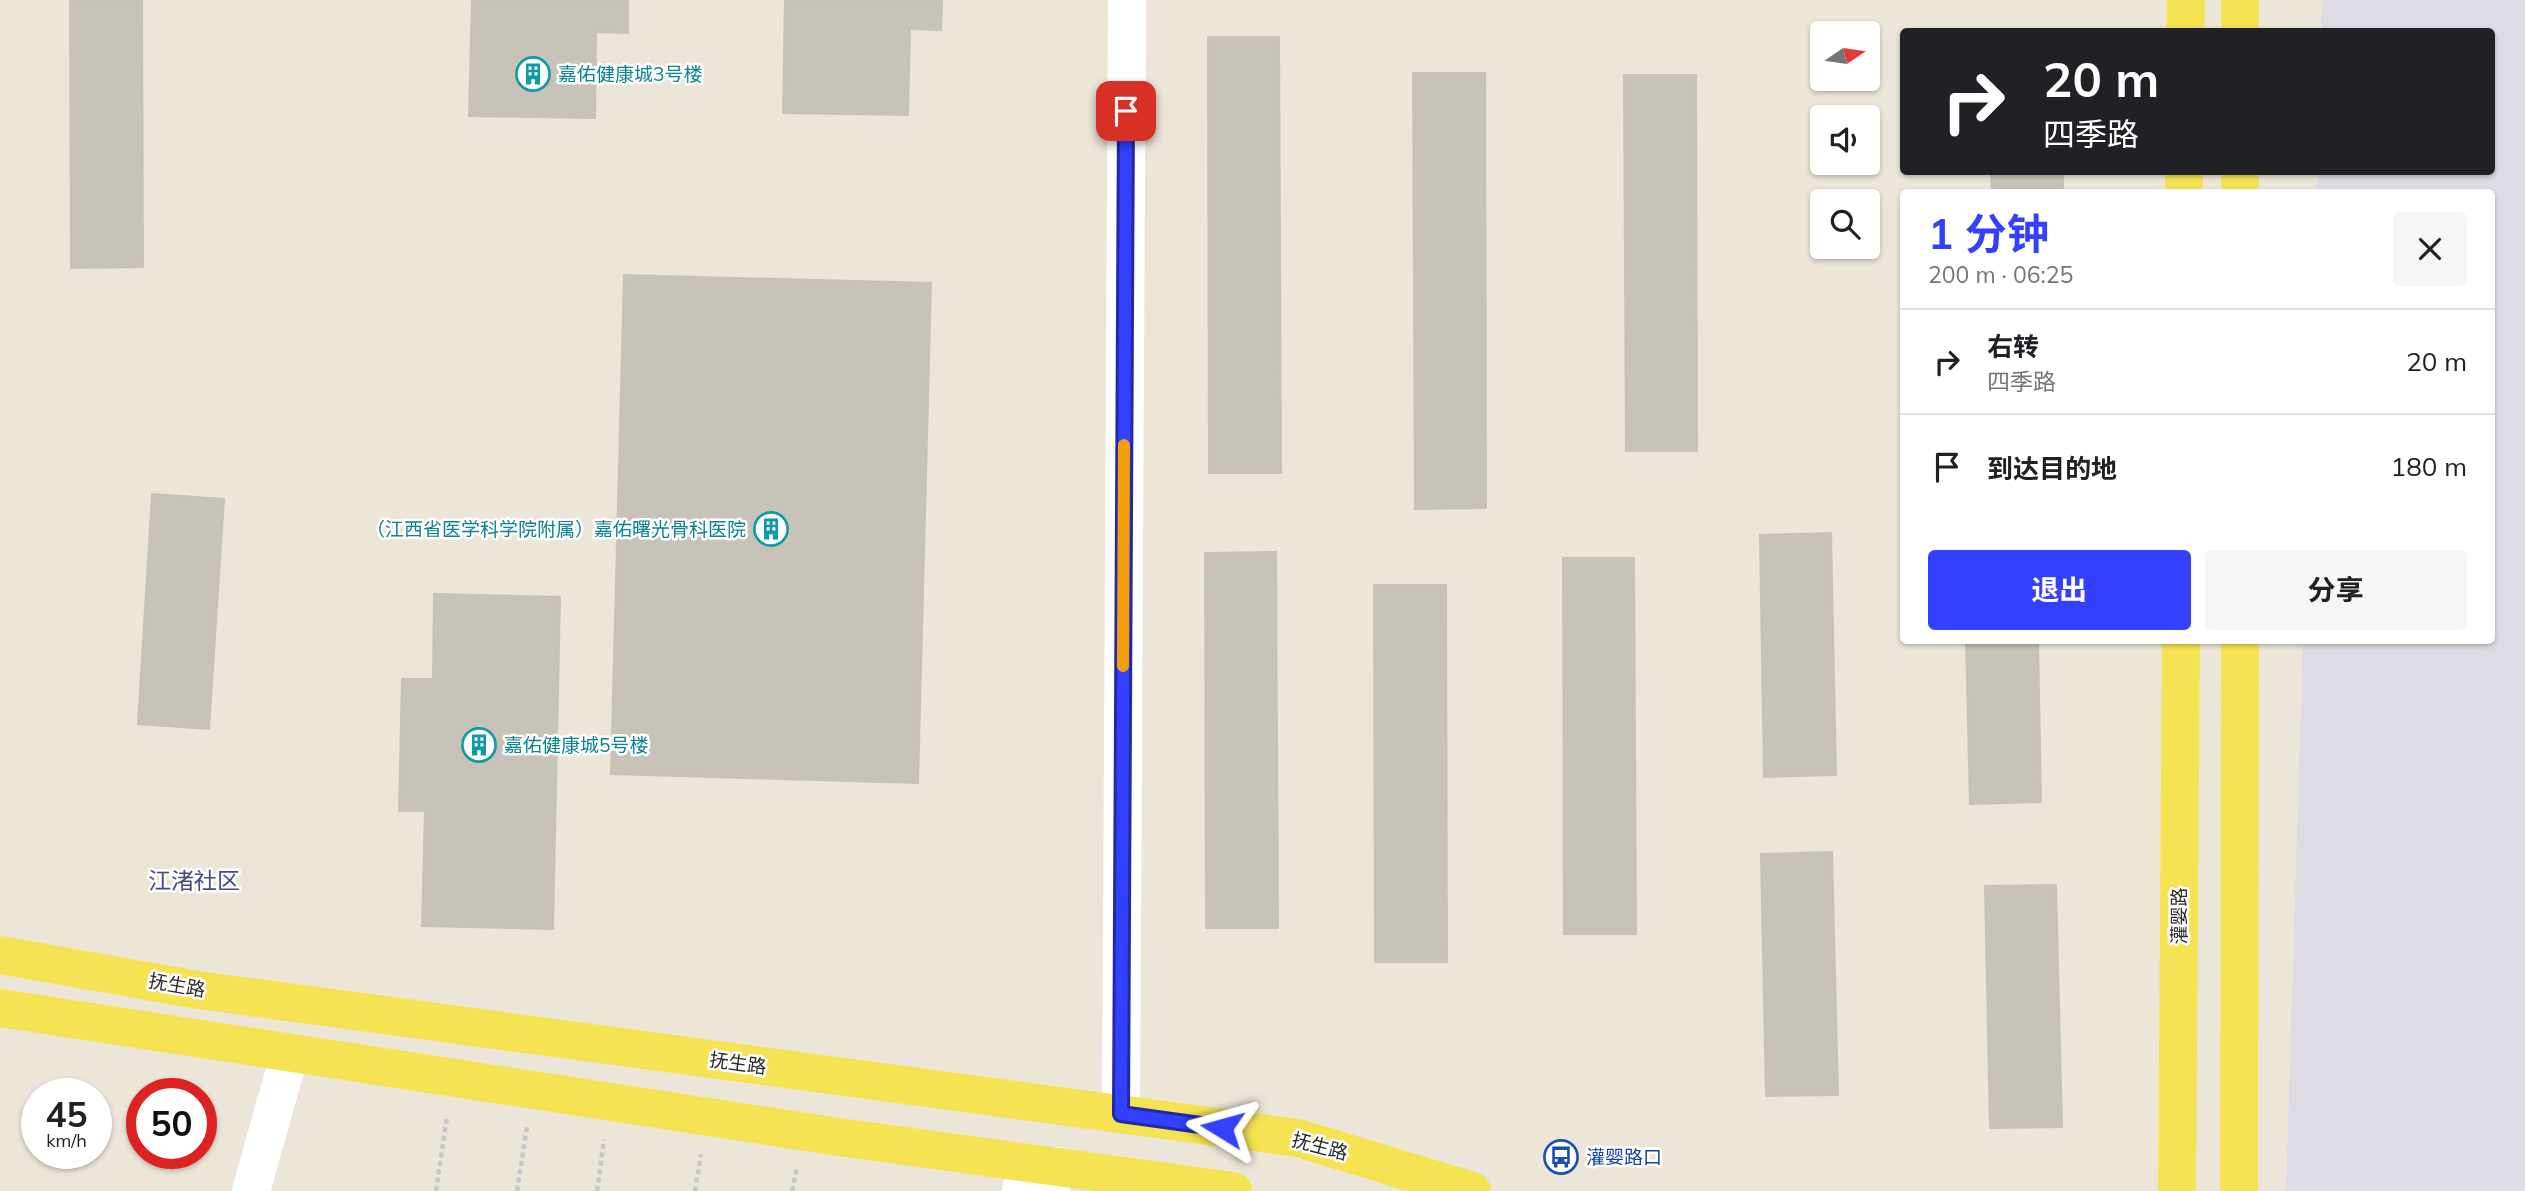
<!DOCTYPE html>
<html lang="zh">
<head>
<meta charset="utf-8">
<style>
	body { margin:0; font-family:Mulish,"Noto Sans SC",sans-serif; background:#f6f6f6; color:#202124; height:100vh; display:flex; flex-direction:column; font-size:26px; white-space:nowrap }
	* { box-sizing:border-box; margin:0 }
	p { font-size:23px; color:#757577 }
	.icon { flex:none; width:38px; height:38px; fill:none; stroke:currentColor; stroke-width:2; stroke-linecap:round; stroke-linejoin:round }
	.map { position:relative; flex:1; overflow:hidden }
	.details { position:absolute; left:1900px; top:189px; width:595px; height:455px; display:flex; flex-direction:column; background:#fff; border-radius:7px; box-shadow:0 2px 5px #0004 }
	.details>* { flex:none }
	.banner { position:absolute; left:1900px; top:28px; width:595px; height:147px; border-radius:7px; box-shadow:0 2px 5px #0004; background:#202124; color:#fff; overflow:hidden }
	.needle { width:46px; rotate:77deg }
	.fabs { position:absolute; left:1810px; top:21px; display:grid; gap:14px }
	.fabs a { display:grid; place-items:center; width:70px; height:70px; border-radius:7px; background:#fff; box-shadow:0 2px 5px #0004; font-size:35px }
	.speed { position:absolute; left:21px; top:1078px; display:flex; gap:14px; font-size:35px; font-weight:700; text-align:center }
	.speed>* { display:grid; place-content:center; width:91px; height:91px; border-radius:50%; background:#fff; box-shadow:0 2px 5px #0004; line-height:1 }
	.speed small { font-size:18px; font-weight:400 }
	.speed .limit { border:10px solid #d22; background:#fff; color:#111 }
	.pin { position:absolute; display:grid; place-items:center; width:60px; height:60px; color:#fff; margin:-30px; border-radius:14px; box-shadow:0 4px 10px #0006 }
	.me { position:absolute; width:77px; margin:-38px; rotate:278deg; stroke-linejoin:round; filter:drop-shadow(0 0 5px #0008) }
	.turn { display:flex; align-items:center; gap:24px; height:147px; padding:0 28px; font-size:32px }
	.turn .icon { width:91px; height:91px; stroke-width:2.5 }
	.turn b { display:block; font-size:49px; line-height:60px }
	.round { display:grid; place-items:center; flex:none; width:74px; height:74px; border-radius:7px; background:#f6f6f6 }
	.overview { display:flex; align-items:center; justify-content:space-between; height:119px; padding:0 28px }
	h1 { font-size:42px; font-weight:700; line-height:52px; color:#3341ff }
	.button { display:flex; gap:14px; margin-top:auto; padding:14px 28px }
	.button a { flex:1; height:80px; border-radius:7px; background:#3341ff; color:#fff; font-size:28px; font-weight:700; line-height:80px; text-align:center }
	.button a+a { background:#f6f6f6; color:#202124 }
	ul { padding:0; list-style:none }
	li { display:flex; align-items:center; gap:21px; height:105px; padding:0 28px; border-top:2px solid #e0e0e0 }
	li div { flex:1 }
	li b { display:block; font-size:26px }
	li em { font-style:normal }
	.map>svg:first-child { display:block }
	.industrial { fill:#dedbe4 }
	.building { fill:#c7c3b9; stroke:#c7c2b3; stroke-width:2 }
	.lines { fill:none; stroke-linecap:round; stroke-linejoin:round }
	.path { stroke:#c7c7c7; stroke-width:4.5; stroke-dasharray:5 3.5; stroke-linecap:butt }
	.minor { stroke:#fff; stroke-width:38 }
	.major { stroke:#f6e354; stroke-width:38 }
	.route-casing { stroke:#212aa6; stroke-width:18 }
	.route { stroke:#3341ff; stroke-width:12 }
	.slow { stroke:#f59e0b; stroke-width:12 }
	.labels { text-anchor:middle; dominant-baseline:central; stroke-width:5; stroke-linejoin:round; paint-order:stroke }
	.culture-label { font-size:19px; fill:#0d838f; stroke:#fff; text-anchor:start }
	.street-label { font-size:19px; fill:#292929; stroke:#fff }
	.transit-label { font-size:19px; fill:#164399; stroke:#fff; text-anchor:start }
	.quarter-label { font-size:23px; fill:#474b7b; stroke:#fff }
</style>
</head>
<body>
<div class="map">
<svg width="2525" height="1191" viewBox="0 0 2525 1191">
	<rect width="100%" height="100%" fill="#ece6d9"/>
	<!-- industrial -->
	<polygon class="industrial" points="2322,0 2525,0 2525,1191 2286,1191 2303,641 2492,640 2492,192 2316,192 2317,172 2492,172 2492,32 2321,31"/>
	<!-- building -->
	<g class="building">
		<polygon points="70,0 142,0 143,267 71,268"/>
		<polygon points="472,0 628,0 628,33 596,32 595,118 469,116"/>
		<polygon points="785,0 942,0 941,30 910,29 908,115 783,113"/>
		<polygon points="1208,37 1279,37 1281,473 1209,473"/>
		<polygon points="1413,73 1485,73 1486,508 1415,509"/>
		<polygon points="1624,75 1696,75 1697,451 1626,451"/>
		<polygon points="1991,172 2063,172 2063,192 1992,192"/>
		<polygon points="624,275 931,283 918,783 611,774"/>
		<polygon points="152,494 224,499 209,729 138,724"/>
		<polygon points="1831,533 1836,775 1764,777 1760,535"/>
		<polygon points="1276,552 1278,928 1206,928 1205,553"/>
		<polygon points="1563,558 1634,558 1636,934 1564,934"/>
		<polygon points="1374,585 1446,585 1447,962 1375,962"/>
		<polygon points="434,594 560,597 553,929 422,926 425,811 399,811 402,679 433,679"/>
		<polygon points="1966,640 2038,640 2041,802 1970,804"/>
		<polygon points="1832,852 1838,1095 1766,1096 1761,854"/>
		<polygon points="2056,885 2062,1127 1990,1128 1985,886"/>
	</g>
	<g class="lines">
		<!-- path -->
		<g class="path">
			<polyline points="436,1191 447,1116"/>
			<polyline points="517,1191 527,1126"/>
			<polyline points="597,1191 604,1140"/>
			<polyline points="695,1191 701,1154"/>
			<polyline points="792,1191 797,1167"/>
		</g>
		<!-- minor -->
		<g class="minor">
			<polyline points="1121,1114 1127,0"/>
			<polyline points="251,1191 290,1052"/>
			<polyline points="1021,1191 1027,1163"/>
			<polyline points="1050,1191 1056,1166"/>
		</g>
		<!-- major -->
		<g class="major">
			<polyline points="2185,32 2186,0"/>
			<polyline points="2240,32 2240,0"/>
			<polyline points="2184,192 2184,172"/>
			<polyline points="2240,192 2240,172"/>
			<polyline points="0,955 198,990 1298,1138 1472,1191"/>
			<polyline points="0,1008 839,1137 1233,1191"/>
			<polyline points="2177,1191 2181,640"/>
			<polyline points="2239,1191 2240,640"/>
		</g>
	</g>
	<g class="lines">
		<!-- route casing -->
		<g class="route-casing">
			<polyline id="route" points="1126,111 1121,1114 1222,1128"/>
		</g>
		<!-- route -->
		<use href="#route" class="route"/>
		<!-- slow -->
		<polyline class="slow" points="1123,666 1124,445"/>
	</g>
	<!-- icons -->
	<defs>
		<g id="building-ring" transform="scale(1.75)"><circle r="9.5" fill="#fff" stroke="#0f9aa8" stroke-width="1.5"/><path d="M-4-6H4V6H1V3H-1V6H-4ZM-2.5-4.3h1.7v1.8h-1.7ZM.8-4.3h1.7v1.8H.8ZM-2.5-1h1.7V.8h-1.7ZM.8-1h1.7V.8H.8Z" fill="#0f9aa8"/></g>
		<g id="bus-ring" transform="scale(1.75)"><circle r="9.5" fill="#fff" stroke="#1a4fb4" stroke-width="1.5"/><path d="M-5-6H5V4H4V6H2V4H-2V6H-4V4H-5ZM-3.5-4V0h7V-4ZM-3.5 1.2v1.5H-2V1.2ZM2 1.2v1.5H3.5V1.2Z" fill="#1a4fb4"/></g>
	</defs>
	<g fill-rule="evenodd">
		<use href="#building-ring" x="533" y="74"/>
		<use href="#building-ring" x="771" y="529"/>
		<use href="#building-ring" x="479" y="745"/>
		<use href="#bus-ring" x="1561" y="1157"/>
	</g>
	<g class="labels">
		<!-- culture labels -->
		<g class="culture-label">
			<text x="558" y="74">嘉佑健康城3号楼</text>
			<text x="746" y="529" text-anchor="end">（江西省医学科学院附属）嘉佑曙光骨科医院</text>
			<text x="504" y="745">嘉佑健康城5号楼</text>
		</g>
		<!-- street labels -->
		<g class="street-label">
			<text transform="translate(2179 916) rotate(-90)">灌婴路</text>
			<text transform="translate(177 985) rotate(10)">抚生路</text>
			<text transform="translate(738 1063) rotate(8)">抚生路</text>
			<text transform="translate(1320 1146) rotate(15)">抚生路</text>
		</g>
		<!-- transit labels -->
		<g class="transit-label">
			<text x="1586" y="1157">灌婴路口</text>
		</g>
		<!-- quarter labels -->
		<g class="quarter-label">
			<text x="194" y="880">江渚社区</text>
		</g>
	</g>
</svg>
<div class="fabs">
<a><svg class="needle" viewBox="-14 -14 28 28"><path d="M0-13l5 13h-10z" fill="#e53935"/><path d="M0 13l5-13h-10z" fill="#757577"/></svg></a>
<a><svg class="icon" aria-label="sound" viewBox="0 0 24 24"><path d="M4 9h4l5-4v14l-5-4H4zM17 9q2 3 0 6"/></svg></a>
<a><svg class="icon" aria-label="search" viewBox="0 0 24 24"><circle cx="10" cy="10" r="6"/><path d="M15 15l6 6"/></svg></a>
</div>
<div class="speed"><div>45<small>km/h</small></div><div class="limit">50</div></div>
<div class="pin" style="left:1126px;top:111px;background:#d93025"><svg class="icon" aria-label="arrive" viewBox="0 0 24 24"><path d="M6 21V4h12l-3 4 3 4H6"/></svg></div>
<svg class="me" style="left:1222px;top:1128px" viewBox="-20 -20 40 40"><path d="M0-17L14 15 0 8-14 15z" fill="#3341ff" stroke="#fff" stroke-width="4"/></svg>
<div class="banner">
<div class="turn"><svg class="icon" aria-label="right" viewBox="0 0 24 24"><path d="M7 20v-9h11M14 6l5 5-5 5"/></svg><div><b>20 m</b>四季路</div></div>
</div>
<section class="details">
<div class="overview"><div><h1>1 分钟</h1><p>200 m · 06:25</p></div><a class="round"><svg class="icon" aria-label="close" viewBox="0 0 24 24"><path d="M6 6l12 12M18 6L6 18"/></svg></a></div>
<ul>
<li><svg class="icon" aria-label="right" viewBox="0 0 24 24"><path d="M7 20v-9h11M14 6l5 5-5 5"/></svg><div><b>右转</b><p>四季路</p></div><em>20 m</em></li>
<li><svg class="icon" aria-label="arrive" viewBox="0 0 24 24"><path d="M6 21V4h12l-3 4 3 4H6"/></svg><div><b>到达目的地</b></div><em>180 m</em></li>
</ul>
<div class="button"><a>退出</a><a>分享</a></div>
</section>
</div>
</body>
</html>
